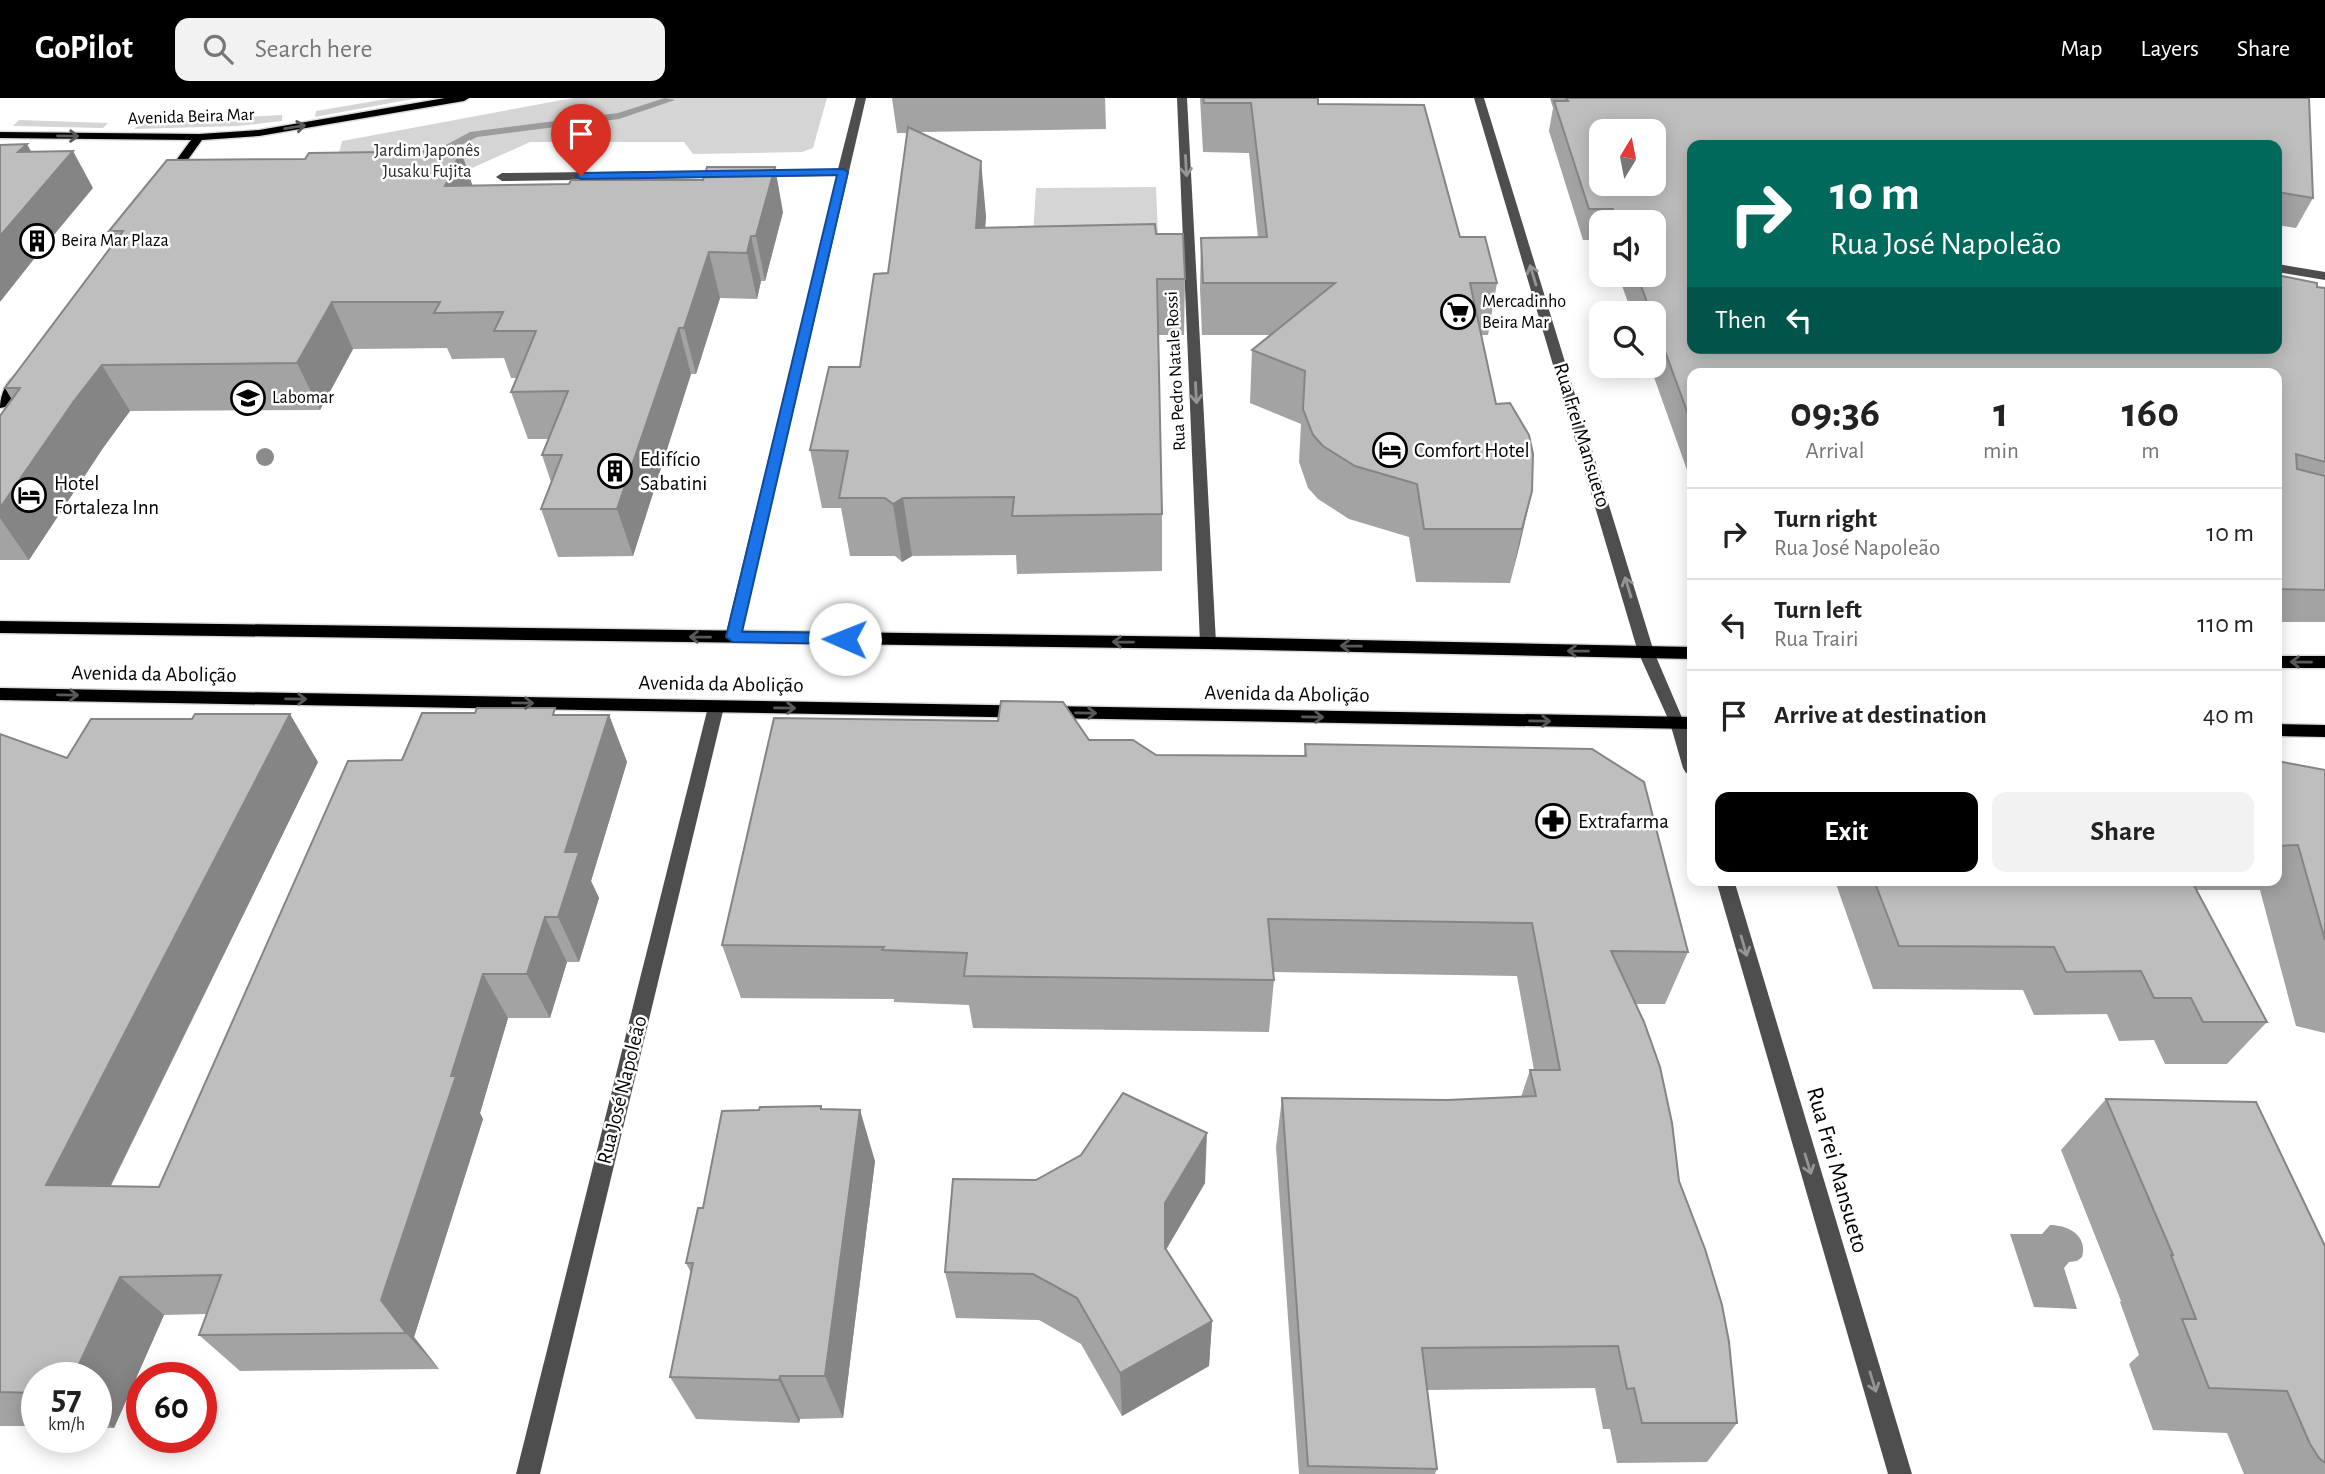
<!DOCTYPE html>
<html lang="en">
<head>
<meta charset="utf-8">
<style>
	body { margin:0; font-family:"Alegreya Sans",sans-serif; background:#f2f2f2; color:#222; height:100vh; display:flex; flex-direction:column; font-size:26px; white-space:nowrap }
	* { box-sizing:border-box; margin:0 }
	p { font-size:23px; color:#767676 }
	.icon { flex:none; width:38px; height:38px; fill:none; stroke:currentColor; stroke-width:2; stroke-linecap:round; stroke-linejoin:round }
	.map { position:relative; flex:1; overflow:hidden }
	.drawer { position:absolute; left:1687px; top:270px; width:595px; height:518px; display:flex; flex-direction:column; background:#fff; border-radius:14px; box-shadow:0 4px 18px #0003 }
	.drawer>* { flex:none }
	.top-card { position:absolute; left:1687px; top:42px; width:595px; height:214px; border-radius:14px; box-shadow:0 4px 18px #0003; background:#00695c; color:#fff; overflow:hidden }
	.needle { width:46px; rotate:10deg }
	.fabs { position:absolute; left:1589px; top:21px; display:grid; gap:14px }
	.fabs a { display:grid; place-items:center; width:77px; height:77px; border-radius:14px; background:#fff; box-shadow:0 4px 18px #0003; font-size:35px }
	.speed { position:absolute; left:21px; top:1264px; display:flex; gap:14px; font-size:35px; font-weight:700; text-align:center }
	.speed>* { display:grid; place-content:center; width:91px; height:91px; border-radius:50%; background:#fff; box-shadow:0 4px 18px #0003; line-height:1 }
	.speed small { font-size:18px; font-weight:400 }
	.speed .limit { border:10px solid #d22; background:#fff; color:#111 }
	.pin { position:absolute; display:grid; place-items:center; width:60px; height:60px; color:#fff; margin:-72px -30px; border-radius:50% 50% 50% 0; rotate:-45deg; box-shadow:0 0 7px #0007 }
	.pin .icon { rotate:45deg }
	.me { position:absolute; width:77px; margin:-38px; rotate:271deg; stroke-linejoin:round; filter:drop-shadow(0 0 5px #0008) }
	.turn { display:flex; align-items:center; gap:24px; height:147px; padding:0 28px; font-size:32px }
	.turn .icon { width:91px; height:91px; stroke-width:2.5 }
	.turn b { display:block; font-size:49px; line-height:60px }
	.then { display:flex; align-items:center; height:66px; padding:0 28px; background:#0003; gap:14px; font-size:26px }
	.eta { display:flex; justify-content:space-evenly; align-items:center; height:119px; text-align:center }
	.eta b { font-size:42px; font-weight:700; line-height:49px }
	.cta { display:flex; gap:14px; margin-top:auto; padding:14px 28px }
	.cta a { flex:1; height:80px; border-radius:14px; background:#000; color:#fff; font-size:28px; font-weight:700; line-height:80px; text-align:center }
	.cta a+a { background:#f2f2f2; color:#222 }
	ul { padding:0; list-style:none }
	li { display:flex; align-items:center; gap:21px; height:91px; padding:0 28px; border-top:2px solid #e0e0e0 }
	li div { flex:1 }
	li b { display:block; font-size:26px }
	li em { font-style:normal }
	header { display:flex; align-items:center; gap:42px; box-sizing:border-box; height:98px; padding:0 35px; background:#000; color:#fff }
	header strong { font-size:33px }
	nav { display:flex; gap:38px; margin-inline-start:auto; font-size:24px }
	.search { width:490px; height:63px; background:#f2f2f2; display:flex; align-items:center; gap:18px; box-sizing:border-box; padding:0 24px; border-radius:14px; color:#767676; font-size:26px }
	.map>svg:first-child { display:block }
	.green { fill:#d5d5d5 }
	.water { fill:#9c9c9c }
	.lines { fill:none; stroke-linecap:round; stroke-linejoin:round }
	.stream { fill:#9c9c9c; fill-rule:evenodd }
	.major-casing { stroke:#dbdbdb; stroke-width:3 }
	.minor { fill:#4e4e4e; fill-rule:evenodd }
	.major { fill:#000; fill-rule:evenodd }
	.tree { fill:#8b8b8b }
	.wall { fill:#a3a3a3 }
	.shaded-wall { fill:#858585 }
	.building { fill:#bebebe; stroke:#858585; stroke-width:2; fill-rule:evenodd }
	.oneway { stroke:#595959 }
	.oneway2 { stroke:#959595 }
	.route { fill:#1a73e8; stroke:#114b97; stroke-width:2 }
	.labels { text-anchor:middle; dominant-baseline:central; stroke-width:5; stroke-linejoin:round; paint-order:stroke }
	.far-street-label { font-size:18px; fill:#000; stroke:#fff }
	.far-park-label { font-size:18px; fill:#2c2c2c; stroke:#fff }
	.far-poi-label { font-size:18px; fill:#000; stroke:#fff; text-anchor:start }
	.street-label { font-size:21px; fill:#000; stroke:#fff }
	.poi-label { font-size:21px; fill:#000; stroke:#fff; text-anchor:start }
	.near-street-label { font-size:24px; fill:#000; stroke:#fff }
</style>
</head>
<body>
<header>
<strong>GoPilot</strong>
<div class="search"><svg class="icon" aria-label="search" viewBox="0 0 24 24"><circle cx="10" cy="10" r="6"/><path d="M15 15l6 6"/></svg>Search here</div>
<nav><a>Map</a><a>Layers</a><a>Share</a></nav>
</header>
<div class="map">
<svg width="2325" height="1376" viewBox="0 0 2325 1376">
	<rect width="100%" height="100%" fill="#fff"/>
	<!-- green -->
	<g class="green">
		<polygon points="392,0 418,0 315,19 316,13"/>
		<polygon points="573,0 827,0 813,50 802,54 693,56 684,44 530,44 461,75 327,100 342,43"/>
		<polygon points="282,17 282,23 238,28 134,31 142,24"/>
		<polygon points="19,22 108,25 103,30 13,28"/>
		<polygon points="1156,89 1158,137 1033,138 1036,90"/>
	</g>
	<!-- water -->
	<path class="water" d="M2050,1127c19,0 38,11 32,32l-5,4 -8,1 -5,6 13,41 -43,-2 -24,-73h32z"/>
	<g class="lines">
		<!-- stream -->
		<polygon class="stream" points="665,0 675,2 619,21 477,39 428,64 418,62 470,34 618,15"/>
		<!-- major casing -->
		<g class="major-casing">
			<g id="major">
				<polygon points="445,0 469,0 464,3 259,38 202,42 174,81 170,83 164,79 191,42 0,40 0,34 199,36 259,32"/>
				<path d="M21,274l7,4 -23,31 -5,1c0,-14 7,-30 21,-36z"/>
				<polygon points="0,523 1208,539 1692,549 1692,561 1208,551 0,535"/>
				<rect x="2277" y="558" width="48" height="12"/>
				<polygon points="0,590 1692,619 1692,631 0,602"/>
				<polygon points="2277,626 2325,627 2325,639 2277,638"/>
			</g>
		</g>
		<!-- minor -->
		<g class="minor">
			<polygon points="856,0 866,0 741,539 733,545 725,539 837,78 502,83 496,79 502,75 838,71"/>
			<polygon points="1177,0 1187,0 1216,545 1208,551 1200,545"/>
			<polygon points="1474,0 1484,0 1654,554 1692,643 1692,676 1686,675 1683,670 1670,625 1638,554"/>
			<polygon points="2277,166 2325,174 2325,182 2277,174"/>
			<polygon points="716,603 724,609 540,1376 516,1376 708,609"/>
			<polygon points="1716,782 1734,782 1912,1376 1888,1376"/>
		</g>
		<!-- major -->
		<use href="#major" class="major"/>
	</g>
	<!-- trees -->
	<circle class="tree" cx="265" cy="359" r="9"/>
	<!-- wall -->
	<g class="wall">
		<polygon points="892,0 1105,0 1106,31 920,34 986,118 985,130 1156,136 1185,181 1184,237 1158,237 1162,416 1162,473 1017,476 1016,457 912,458 902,464 895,458 850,458 841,410 822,410 810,352 860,269 888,175 907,35 897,35"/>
		<polygon points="1200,0 1318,0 1318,6 1460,139 1497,185 1488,237 1481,237 1496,306 1532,393 1510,485 1416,484 1409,439 1349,421 1318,401 1308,390 1299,364 1301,326 1250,305 1252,252 1271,237 1202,237 1200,191 1201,140 1258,140 1249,55 1203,54"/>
		<polygon points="1550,0 2309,0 2313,100 2296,130 2277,127 2277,47 1692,47 1692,250 2277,250 2317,189 2325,190 2325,524 2277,524 2277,275 1692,275 1692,386 1650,268 1654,268 1654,215 1632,215 1618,177 1654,177 1654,124 1601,124 1601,142 1583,142 1549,33 1553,10"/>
		<polygon points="473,87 783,114 765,183 761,183 757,201 720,200 696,276 691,276 633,458 558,459 541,411 551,384 542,357 549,341 528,341 511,294 517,280 511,280 504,260 452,261 447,250 353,251 320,312 130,313 103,350 29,462 0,462 0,318 12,302 5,290 115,144 109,133"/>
		<polygon points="557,617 609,617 627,664 591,783 599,800 579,864 567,864 550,920 508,920 480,1015 483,1021 414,1239 439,1271 240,1273 199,1237 207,1216 164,1217 114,1330 96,1330 96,1279 37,1279 37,1328 0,1328 0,636 67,660 318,664 111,1088 159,1089 402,662"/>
		<polygon points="1089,642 1156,657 1304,658 1305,646 1688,854 1665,906 1636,906 1679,1083 1737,1325 1707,1364 1617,1365 1610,1331 1603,1331 1595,1290 1427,1292 1437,1371 1435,1376 1299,1376 1276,1049 1282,1000 1447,1002 1521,999 1530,972 1534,972 1517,878 1273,874 1274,882 1269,934 973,930 969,907 894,904 894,901 741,900 722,847"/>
		<polygon points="2277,663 2325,672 2325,935 2296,928 2260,792 2197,792 2267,924 2227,966 2165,966 2154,942 2119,943 2107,916 2034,917 2023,892 1873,891 1836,786 1838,782 2277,782"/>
		<polygon points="2106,1001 2325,1148 2325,1376 2244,1376 2227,1335 2153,1332 2129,1266 2139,1257 2120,1204 2121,1203 2061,1052"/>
		<polygon points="822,1011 875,1063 843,1320 800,1321 799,1325 696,1321 670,1279 691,1175 686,1165 703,1110"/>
		<polygon points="1081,1057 1205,1085 1166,1152 1212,1223 1209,1268 1122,1318 1081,1246 1039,1222 956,1220 945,1174 1036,1082"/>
	</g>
	<!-- shaded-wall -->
	<g class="shaded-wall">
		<polygon points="27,46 47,83 73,53 93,90 38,156 0,204 0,138 18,54"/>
		<polygon points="461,53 476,98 445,88"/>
		<polygon points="981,63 986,118 981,186 976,130"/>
		<polygon points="775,69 783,114 765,183 756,138"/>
		<polygon points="751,138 761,183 757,201 747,155"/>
		<polygon points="709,154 720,200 696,276 684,230"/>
		<polygon points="332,204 353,251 320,312 297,265"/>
		<polygon points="679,230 691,276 633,458 617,411"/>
		<polygon points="102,267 130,313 103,350 29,462 0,420 0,410 74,303"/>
		<polygon points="1532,393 1520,446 1510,485 1522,431"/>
		<polygon points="903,400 912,458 902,464 893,406"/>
		<polygon points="290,616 318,664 91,1127 46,1087"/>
		<polygon points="609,617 627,664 591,783 599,800 579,864 558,819 565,754"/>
		<polygon points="545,819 567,864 550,920 527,876"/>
		<polygon points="483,876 508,920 480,1015 483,1021 414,1239 439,1271 406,1235 381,1202"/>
		<polygon points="860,1012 875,1063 843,1320 825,1278"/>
		<polygon points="1207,1035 1205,1085 1165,1153 1165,1105"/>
		<polygon points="120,1179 164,1217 114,1330 96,1318 96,1279 73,1279"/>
		<polygon points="1212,1223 1209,1268 1122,1318 1120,1275"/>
		<polygon points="780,1278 800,1321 799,1325 779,1282"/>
	</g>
	<!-- building -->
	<g class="building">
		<polygon points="1203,0 1318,0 1318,6 1424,7 1460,139 1485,139 1497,185 1470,185 1496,306 1510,305 1529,337 1533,356 1532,393 1522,431 1424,431 1417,386 1355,368 1323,348 1313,337 1303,311 1305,273 1252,252 1335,185 1203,185 1201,140 1267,139 1251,5 1204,5"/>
		<path d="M1566,0h743l4,100 -36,-6v-47h-585v203h585v-73l40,8v4l8,1v174l-29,-8 1,15 28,7v114l-48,-1v-216h-585v52l-38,-104v-8h-3l-14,-38h17v-53h-37l-4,-13h-24l-35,-108h14zM1601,33h53v53h-53z"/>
		<polygon points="908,29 981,63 976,130 1155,126 1156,136 1183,136 1185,181 1157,181 1162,416 1012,418 1014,399 903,400 893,406 885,400 839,400 848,353 810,352 829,269 860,269 874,176 888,175"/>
		<polygon points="27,46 18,54 73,53 0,138 0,47"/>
		<polygon points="461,53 445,88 569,86 571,82 703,82 707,69 775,69 756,138 751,138 747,155 709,154 684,230 679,230 617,411 541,411 562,357 542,357 568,293 511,294 536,233 494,233 503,214 434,215 440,204 332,204 297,265 102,267 74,303 0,410 0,318 20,290 5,290 123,133 109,133 167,62 305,61 309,55"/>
		<polygon points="1001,603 1063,604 1089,642 1133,642 1156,657 1306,658 1305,646 1592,651 1644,684 1688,854 1611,853 1644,924 1660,969 1672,1025 1679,1083 1705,1151 1722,1207 1729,1244 1737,1325 1642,1325 1634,1290 1627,1291 1618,1248 1422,1250 1437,1371 1308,1368 1282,1000 1447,1002 1536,998 1530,972 1560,972 1532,825 1268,821 1274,882 964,878 967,855 882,852 884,849 722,847 774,620 998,623"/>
		<polygon points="477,610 555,610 553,617 609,617 565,754 579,754 558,819 545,819 527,876 483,876 451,978 456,978 381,1202 406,1235 199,1237 221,1177 120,1179 73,1279 37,1279 37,1295 0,1294 0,636 67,660 91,621 192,621 195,616 290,616 46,1087 159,1089 348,663 402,662 422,615 475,615"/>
		<polygon points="2277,663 2325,672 2325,842 2298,747 2277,748"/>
		<polygon points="1874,782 2191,782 2267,924 2203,924 2191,900 2154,900 2141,873 2066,874 2054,849 1899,848"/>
		<polygon points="1123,995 1207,1035 1165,1105 1165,1150 1212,1223 1120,1275 1077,1200 1033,1176 945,1174 953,1081 1036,1082 1081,1057"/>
		<polygon points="2106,1001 2256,1004 2325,1148 2325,1365 2319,1360 2310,1346 2287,1293 2209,1290 2182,1221 2196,1221 2171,1157 2173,1157"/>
		<polygon points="821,1008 821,1011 860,1012 825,1278 780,1278 779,1282 670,1279 693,1165 686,1165 698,1110 703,1110 722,1013 759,1012 760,1009"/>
	</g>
	<!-- one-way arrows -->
	<defs><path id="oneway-shaft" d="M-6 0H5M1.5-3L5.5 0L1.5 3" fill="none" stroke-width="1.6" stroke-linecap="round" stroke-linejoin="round" transform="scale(1.75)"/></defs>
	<g class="oneway">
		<use href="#oneway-shaft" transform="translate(295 29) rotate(-9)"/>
		<use href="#oneway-shaft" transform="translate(68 38) rotate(1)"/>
		<use href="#oneway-shaft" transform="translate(700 539) rotate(-179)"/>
		<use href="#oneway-shaft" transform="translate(1123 544) rotate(-179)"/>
		<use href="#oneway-shaft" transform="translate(1351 548) rotate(-179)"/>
		<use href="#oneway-shaft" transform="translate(1578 553) rotate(-179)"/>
		<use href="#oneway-shaft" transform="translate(2301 564) rotate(-179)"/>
		<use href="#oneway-shaft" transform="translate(68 597) rotate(1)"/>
		<use href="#oneway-shaft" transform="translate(296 601) rotate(1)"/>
		<use href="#oneway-shaft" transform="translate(523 605) rotate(1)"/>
		<use href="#oneway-shaft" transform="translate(785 610) rotate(1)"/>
		<use href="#oneway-shaft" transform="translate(1086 615) rotate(1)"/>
		<use href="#oneway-shaft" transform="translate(1313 619) rotate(1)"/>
		<use href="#oneway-shaft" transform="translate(1540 623) rotate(1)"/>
	</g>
	<g class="oneway2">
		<use href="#oneway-shaft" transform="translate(1186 68) rotate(87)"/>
		<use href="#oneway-shaft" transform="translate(1533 177) rotate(-107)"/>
		<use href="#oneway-shaft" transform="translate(1196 295) rotate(87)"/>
		<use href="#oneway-shaft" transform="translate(1628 489) rotate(-107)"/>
		<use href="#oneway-shaft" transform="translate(1744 848) rotate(74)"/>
		<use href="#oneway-shaft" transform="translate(1808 1066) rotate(73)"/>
		<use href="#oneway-shaft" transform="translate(1873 1284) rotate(73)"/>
	</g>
	<!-- route -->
	<polygon class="route" points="843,71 848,74 742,534 845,535 852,541 845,546 733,544 726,539 837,77 581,81 576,78 581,75"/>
	<!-- icons -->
	<defs>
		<g id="building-ring" transform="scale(1.75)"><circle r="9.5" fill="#fff" stroke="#000" stroke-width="1.5"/><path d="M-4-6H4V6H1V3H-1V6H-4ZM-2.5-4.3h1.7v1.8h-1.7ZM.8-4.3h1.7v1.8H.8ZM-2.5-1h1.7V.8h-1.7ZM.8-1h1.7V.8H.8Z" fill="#000"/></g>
		<g id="supermarket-ring" transform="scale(1.75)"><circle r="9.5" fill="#fff" stroke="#000" stroke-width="1.5"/><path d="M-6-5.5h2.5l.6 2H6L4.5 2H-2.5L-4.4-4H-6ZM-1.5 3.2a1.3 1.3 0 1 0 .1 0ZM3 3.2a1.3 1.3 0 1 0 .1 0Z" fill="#000"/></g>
		<g id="university-ring" transform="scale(1.75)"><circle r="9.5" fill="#fff" stroke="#000" stroke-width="1.5"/><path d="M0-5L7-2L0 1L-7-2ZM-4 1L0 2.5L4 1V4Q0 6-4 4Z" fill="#000"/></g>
		<g id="hotel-ring" transform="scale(1.75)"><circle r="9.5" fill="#fff" stroke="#000" stroke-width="1.5"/><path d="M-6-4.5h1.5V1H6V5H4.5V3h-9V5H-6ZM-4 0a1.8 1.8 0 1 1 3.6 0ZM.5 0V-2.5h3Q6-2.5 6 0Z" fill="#000"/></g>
		<g id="pharmacy-ring" transform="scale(1.75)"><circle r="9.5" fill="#fff" stroke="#000" stroke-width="1.5"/><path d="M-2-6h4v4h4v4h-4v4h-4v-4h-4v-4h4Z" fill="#000"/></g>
	</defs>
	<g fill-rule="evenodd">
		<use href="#building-ring" x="37" y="143"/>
		<use href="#supermarket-ring" x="1458" y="214"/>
		<use href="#university-ring" x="248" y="300"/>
		<use href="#hotel-ring" x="1390" y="352"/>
		<use href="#building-ring" x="615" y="373"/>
		<use href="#hotel-ring" x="29" y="397"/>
		<use href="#pharmacy-ring" x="1553" y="723"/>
	</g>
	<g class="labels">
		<!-- far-street labels -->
		<g class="far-street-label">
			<text transform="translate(191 19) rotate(-2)">Avenida Beira Mar</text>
			<text transform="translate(1176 273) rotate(-93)">Rua Pedro Natale Rossi</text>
		</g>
		<!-- far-park labels -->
		<g class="far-park-label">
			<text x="427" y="53">Jardim Japonês<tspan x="427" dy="21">Jusaku Fujita</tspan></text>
		</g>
		<!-- far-poi labels -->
		<g class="far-poi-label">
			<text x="61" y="143">Beira Mar Plaza</text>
			<text x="1482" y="204">Mercadinho<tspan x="1482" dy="21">Beira Mar</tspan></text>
			<text x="272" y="300">Labomar</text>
		</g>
		<!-- street labels -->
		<g class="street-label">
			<text transform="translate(1582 337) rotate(73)">Rua Frei Mansueto</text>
			<text transform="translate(154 576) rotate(1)">Avenida da Abolição</text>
			<text transform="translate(721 586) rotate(1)">Avenida da Abolição</text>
			<text transform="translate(1287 596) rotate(1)">Avenida da Abolição</text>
			<text transform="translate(622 992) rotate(-76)">Rua José Napoleão</text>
		</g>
		<!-- poi labels -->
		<g class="poi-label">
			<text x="1414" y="352">Comfort Hotel</text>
			<text x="640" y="361">Edifício<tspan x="640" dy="24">Sabatini</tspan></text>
			<text x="54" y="385">Hotel<tspan x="54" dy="24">Fortaleza Inn</tspan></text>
			<text x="1578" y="723">Extrafarma</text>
		</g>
		<!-- near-street labels -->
		<g class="near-street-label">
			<text transform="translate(1837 1072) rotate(74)">Rua Frei Mansueto</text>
		</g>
	</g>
</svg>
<div class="fabs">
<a><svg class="needle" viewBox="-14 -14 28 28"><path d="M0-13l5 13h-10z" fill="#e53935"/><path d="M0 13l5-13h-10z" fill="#767676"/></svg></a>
<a><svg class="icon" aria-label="sound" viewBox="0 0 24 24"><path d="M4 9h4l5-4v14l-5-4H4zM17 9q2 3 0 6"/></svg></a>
<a><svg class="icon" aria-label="search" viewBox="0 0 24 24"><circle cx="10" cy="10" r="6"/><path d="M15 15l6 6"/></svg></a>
</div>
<div class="speed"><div>57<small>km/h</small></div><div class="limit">60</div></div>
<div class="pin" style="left:581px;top:78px;background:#d93025"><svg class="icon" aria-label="arrive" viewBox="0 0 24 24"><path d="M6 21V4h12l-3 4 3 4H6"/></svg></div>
<svg class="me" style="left:845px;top:541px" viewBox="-20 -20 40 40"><circle r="19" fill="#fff"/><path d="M0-13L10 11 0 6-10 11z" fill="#1a73e8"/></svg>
<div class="top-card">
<div class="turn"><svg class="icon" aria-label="right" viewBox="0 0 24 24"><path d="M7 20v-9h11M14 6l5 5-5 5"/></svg><div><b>10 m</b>Rua José Napoleão</div></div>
<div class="then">Then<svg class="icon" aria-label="left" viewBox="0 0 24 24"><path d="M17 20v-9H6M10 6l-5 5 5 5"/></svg></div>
</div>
<section class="drawer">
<div class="eta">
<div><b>09:36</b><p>Arrival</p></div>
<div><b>1</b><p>min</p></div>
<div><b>160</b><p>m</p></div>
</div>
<ul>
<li><svg class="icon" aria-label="right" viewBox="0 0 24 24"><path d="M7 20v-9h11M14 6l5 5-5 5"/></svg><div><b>Turn right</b><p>Rua José Napoleão</p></div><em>10 m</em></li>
<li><svg class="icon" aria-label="left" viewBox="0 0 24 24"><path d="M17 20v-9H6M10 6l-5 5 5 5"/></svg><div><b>Turn left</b><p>Rua Trairi</p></div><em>110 m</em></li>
<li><svg class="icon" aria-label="arrive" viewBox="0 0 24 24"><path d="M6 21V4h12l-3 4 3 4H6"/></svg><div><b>Arrive at destination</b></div><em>40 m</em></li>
</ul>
<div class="cta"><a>Exit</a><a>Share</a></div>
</section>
</div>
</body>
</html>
